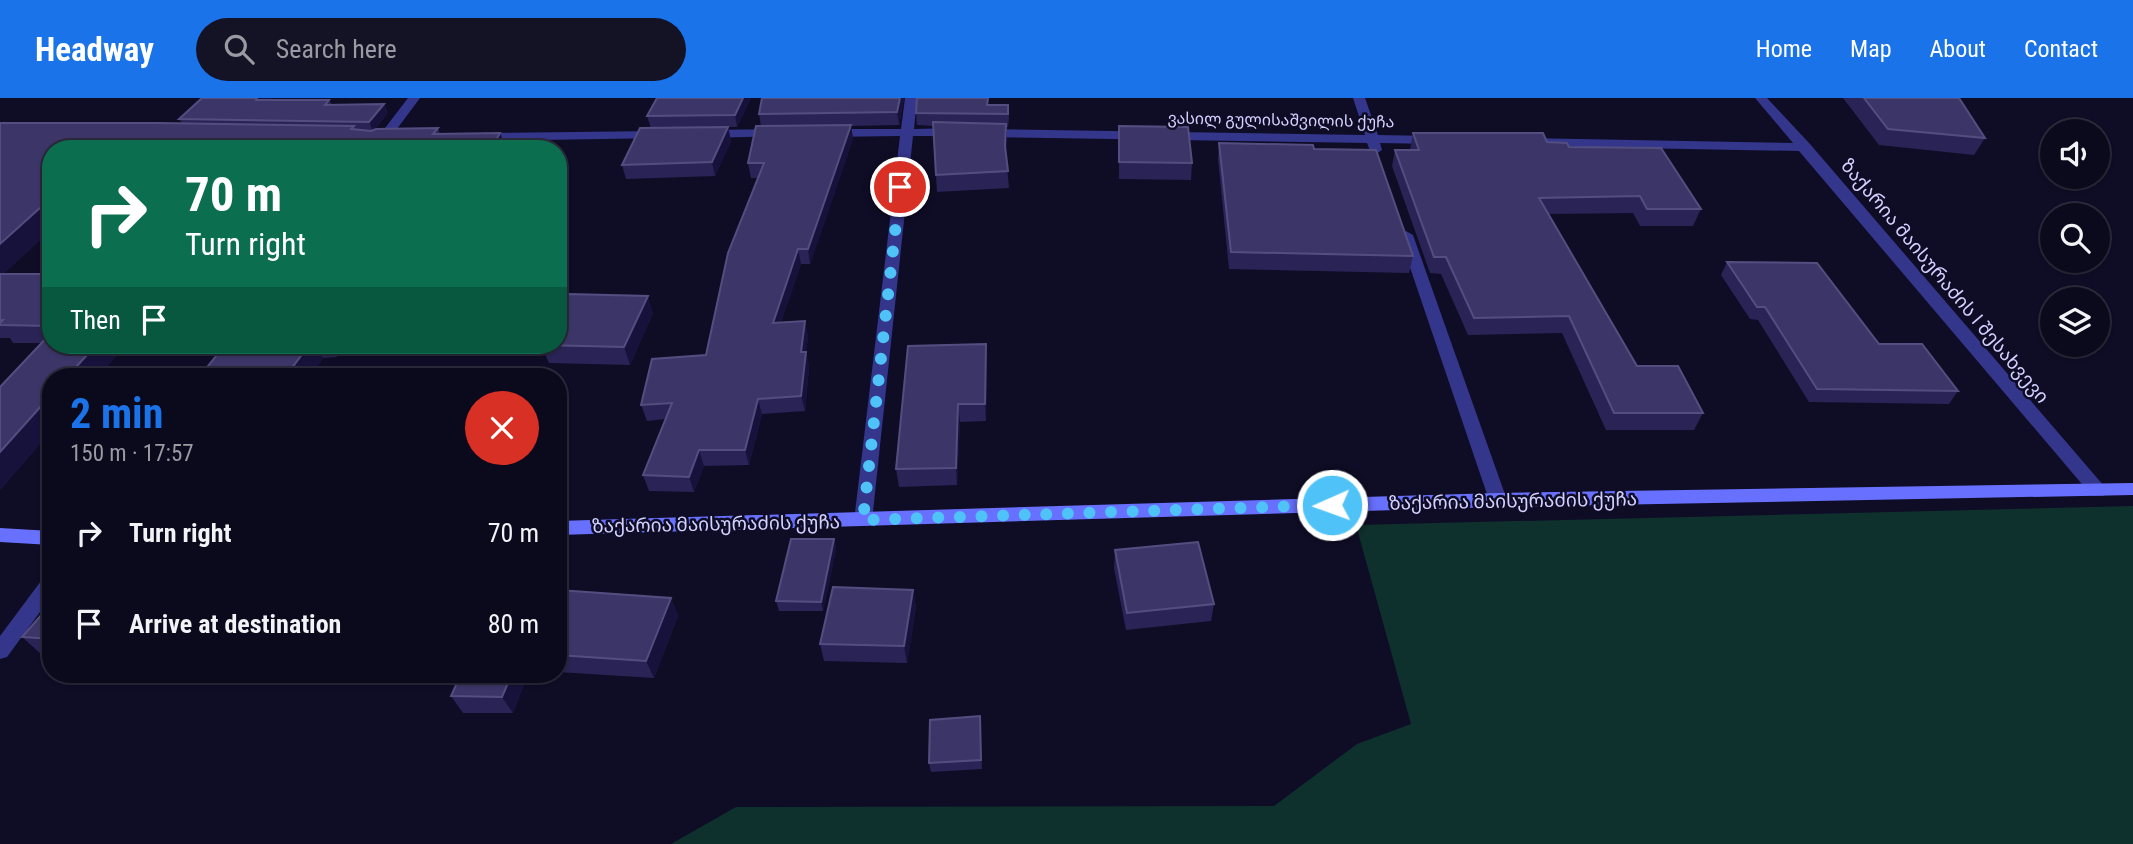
<!DOCTYPE html>
<html lang="en">
<head>
<meta charset="utf-8">
<style>
	body { margin:0; font-family:"Roboto Condensed","Noto Sans Georgian",sans-serif; background:#141225; color:#f1f3f6; height:100vh; display:flex; flex-direction:column; font-size:26px; white-space:nowrap }
	* { box-sizing:border-box; margin:0 }
	p { font-size:23px; color:#9a9aa3 }
	.icon { flex:none; width:38px; height:38px; fill:none; stroke:currentColor; stroke-width:2; stroke-linecap:round; stroke-linejoin:round }
	.map { position:relative; flex:1; overflow:hidden }
	.sheet { position:absolute; left:42px; top:270px; width:525px; height:315px; display:flex; flex-direction:column; background:#0b091c; border-radius:28px; box-shadow:0 2px 5px #0004,0 0 0 2px #2b2a3b }
	.sheet>* { flex:none }
	.hud { position:absolute; left:42px; top:42px; width:525px; height:214px; border-radius:28px; box-shadow:0 2px 5px #0004,0 0 0 2px #2b2a3b; background:#0b6e4f; color:#fff; overflow:hidden }
	.tools { position:absolute; left:2040px; top:21px; display:grid; gap:14px }
	.tools a { display:grid; place-items:center; width:70px; height:70px; border-radius:50%; background:#0b091c; box-shadow:0 2px 5px #0004,0 0 0 2px #2b2a3b; font-size:35px }
	.pin { position:absolute; display:grid; place-items:center; width:60px; height:60px; color:#fff; margin:-30px; border:4px solid #fff; border-radius:50%; box-shadow:0 2px 7px #0007 }
	.me { position:absolute; width:77px; margin:-38px; rotate:268deg; stroke-linejoin:round; filter:drop-shadow(0 0 5px #0008) }
	.turn { display:flex; align-items:center; gap:24px; height:147px; padding:0 28px; font-size:32px }
	.turn .icon { width:91px; height:91px; stroke-width:2.5 }
	.turn b { display:block; font-size:49px; line-height:60px }
	.then { display:flex; align-items:center; height:66px; padding:0 28px; background:#0003; gap:14px; font-size:26px }
	.round { display:grid; place-items:center; flex:none; width:74px; height:74px; border-radius:37px; background:#141225 }
	.summary { display:flex; align-items:center; justify-content:space-between; height:119px; padding:0 28px }
	h1 { font-size:42px; font-weight:700; line-height:52px; color:#1a73e8 }
	ul { padding:0; list-style:none }
	li { display:flex; align-items:center; gap:21px; height:91px; padding:0 28px }
	li div { flex:1 }
	li b { display:block; font-size:26px }
	li em { font-style:normal }
	header { display:flex; align-items:center; gap:42px; box-sizing:border-box; height:98px; padding:0 35px; background:#1a73e8; color:#fff }
	header strong { font-size:33px }
	nav { display:flex; gap:38px; margin-inline-start:auto; font-size:24px }
	.search { width:490px; height:63px; background:#141225; display:flex; align-items:center; gap:18px; box-sizing:border-box; padding:0 24px; border-radius:38px; color:#9a9aa3; font-size:26px }
	.map>svg:first-child { display:block }
	.green { fill:#0f312d }
	.lines { fill:none; stroke-linecap:round; stroke-linejoin:round }
	.street { fill:#33368a; fill-rule:evenodd }
	.secondary { fill:#6871ff; fill-rule:evenodd }
	.wall { fill:#2a2356 }
	.shaded-wall { fill:#17123b }
	.building { fill:#3c3668; stroke:#544e80; stroke-width:2 }
	.route { stroke:#4fc3f7; stroke-width:12; stroke-dasharray:0 21.6 }
	.labels { text-anchor:middle; dominant-baseline:central; stroke-width:5; stroke-linejoin:round; paint-order:stroke }
	.far-street-label { font-size:16px; fill:#d3d1ff; stroke:#0f0c26 }
	.street-label { font-size:19px; fill:#d3d1ff; stroke:#0f0c26 }
</style>
</head>
<body>
<header>
<strong>Headway</strong>
<div class="search"><svg class="icon" aria-label="search" viewBox="0 0 24 24"><circle cx="10" cy="10" r="6"/><path d="M15 15l6 6"/></svg>Search here</div>
<nav><a>Home</a><a>Map</a><a>About</a><a>Contact</a></nav>
</header>
<div class="map">
<svg width="2133" height="746" viewBox="0 0 2133 746">
	<rect width="100%" height="100%" fill="#0f0c26"/>
	<!-- green -->
	<polygon class="green" points="2133,408 2133,746 671,746 736,709 1274,708 1357,646 1411,626 1356,427"/>
	<g class="lines">
		<!-- street -->
		<g class="street">
			<polygon points="408,0 420,0 382,51 369,51"/>
			<polygon points="905,0 917,0 914,31 955,30 961,34 955,38 913,38 872,423 869,428 857,428 854,423 900,38 829,39 823,35 829,31 901,31"/>
			<polygon points="1353,0 1365,0 1378,37 1434,38 1440,42 1434,46 1380,45 1382,52 1376,56 1371,55 1367,45 983,39 977,35 983,31 1365,37"/>
			<polygon points="1755,0 1767,0 1810,46 2104,388 2107,393 2104,398 2092,398 1799,53 1525,48 1519,44 1525,40 1793,45"/>
			<polygon points="776,31 782,35 780,38 706,40 700,36 706,32"/>
			<polygon points="661,33 665,34 665,40 479,43 473,39 479,35"/>
			<polygon points="1406,133 1413,137 1507,402 1504,407 1492,407 1489,402 1399,137"/>
			<polygon points="51,477 51,499 7,559 0,561 0,538 44,479"/>
		</g>
		<!-- secondary -->
		<g class="secondary">
			<polygon points="2133,385 2133,397 1498,409 558,437 558,423 1498,395"/>
			<polygon points="0,430 51,433 51,447 0,444"/>
		</g>
	</g>
	<!-- wall -->
	<g class="wall">
		<polygon points="202,0 271,0 269,2 329,2 332,7 384,6 388,15 374,32 438,30 440,36 500,35 506,51 51,51 51,132 3,176 51,176 51,247 126,247 98,278 51,278 51,333 0,392 0,289 42,245 13,245 10,240 0,240 0,25 182,25 179,21"/>
		<polygon points="657,0 751,0 737,29 728,29 731,43 715,78 626,81 622,67 651,30 647,18"/>
		<polygon points="762,0 904,0 899,27 851,28 853,41 810,166 801,166 781,224 805,223 808,239 806,254 809,269 805,313 762,316 749,367 704,368 694,394 649,393 643,377 665,321 647,323 641,307 706,257 758,80 751,80 748,65 761,28 759,16"/>
		<polygon points="988,0 988,7 1008,7 1009,20 1008,29 1007,29 1006,57 1009,90 937,94 933,28 917,27 916,15"/>
		<polygon points="1843,0 1959,0 1985,40 1974,57 1879,47"/>
		<polygon points="1119,28 1192,65 1191,82 1119,81"/>
		<polygon points="1413,35 1547,44 1569,49 1701,111 1693,128 1640,128 1633,115 1549,116 1637,268 1703,315 1694,332 1606,332 1562,235 1468,237 1441,176 1430,175 1392,68 1395,52 1410,52"/>
		<polygon points="1219,45 1314,51 1413,158 1409,175 1229,171 1218,61"/>
		<polygon points="1727,164 1879,246 1958,293 1949,306 1809,304 1758,222 1750,221 1721,177"/>
		<polygon points="653,215 630,267 549,265 541,247"/>
		<polygon points="126,247 217,247 216,248"/>
		<polygon points="218,247 345,247 337,259 323,260 311,278 200,278 221,252 217,248"/>
		<polygon points="987,264 986,323 960,324 957,387 899,389 896,371"/>
		<polygon points="834,441 836,451 823,513 779,513 776,503"/>
		<polygon points="1115,452 1214,506 1211,523 1126,532 1114,470"/>
		<polygon points="558,492 671,500 678,518 654,580 558,574"/>
		<polygon points="913,492 916,509 907,565 824,563 820,546"/>
		<polygon points="51,506 51,557 41,556 22,539"/>
		<polygon points="66,576 159,576 154,583 67,577"/>
		<polygon points="364,576 528,576 513,615 463,615 451,598 460,577 364,577"/>
		<polygon points="980,618 982,671 931,674 929,665"/>
	</g>
	<!-- shaded-wall -->
	<g class="shaded-wall">
		<polygon points="257,0 271,0 260,11 256,2"/>
		<polygon points="743,0 751,0 737,29 735,17"/>
		<polygon points="900,0 904,0 899,27 897,14"/>
		<polygon points="384,6 388,15 373,33 369,24"/>
		<polygon points="1006,26 1007,42 1005,65 1005,48"/>
		<polygon points="851,27 853,41 810,166 808,151"/>
		<polygon points="728,29 731,43 715,78 712,64"/>
		<polygon points="500,35 506,51 491,51"/>
		<polygon points="51,100 51,132 0,179 0,146"/>
		<polygon points="798,151 801,166 776,240 773,225"/>
		<polygon points="648,198 653,215 630,267 624,249"/>
		<polygon points="805,223 808,239 806,254 809,269 805,313 801,298 801,254"/>
		<polygon points="986,246 987,264 986,323 985,306"/>
		<polygon points="96,247 126,247 98,278 68,278"/>
		<polygon points="309,247 315,247 323,260 311,278 286,278"/>
		<polygon points="330,247 345,247 337,259"/>
		<polygon points="490,269 494,278 486,278"/>
		<polygon points="51,297 51,333 0,392 0,354"/>
		<polygon points="758,301 762,316 749,367 745,352"/>
		<polygon points="958,306 960,324 957,387 956,370"/>
		<polygon points="699,352 704,368 694,394 689,379"/>
		<polygon points="834,441 836,451 823,513 821,504"/>
		<polygon points="913,492 916,509 907,565 904,548"/>
		<polygon points="671,500 678,518 654,580 646,563"/>
		<polygon points="147,576 159,576 154,583"/>
		<polygon points="512,576 528,576 513,615 502,599"/>
	</g>
	<!-- building -->
	<g class="building">
		<polygon points="202,0 257,0 256,2 329,2 325,7 384,6 369,24 179,21"/>
		<polygon points="657,0 743,0 735,17 647,18"/>
		<polygon points="762,0 900,0 897,14 759,16"/>
		<polygon points="917,0 988,0 987,7 1008,7 1008,16 916,15"/>
		<polygon points="1864,0 1959,0 1985,40 1888,31"/>
		<polygon points="933,24 1006,26 1005,48 1008,73 936,77"/>
		<polygon points="0,25 159,25 354,28 351,31 371,33 376,31 438,30 433,36 500,35 491,51 51,51 51,100 0,146"/>
		<polygon points="851,27 808,151 798,151 773,225 805,223 801,254 806,254 801,298 758,301 745,352 699,352 689,379 643,377 672,305 641,307 652,261 706,257 728,155 764,65 748,65 756,28"/>
		<polygon points="1119,28 1188,29 1192,65 1119,64"/>
		<polygon points="728,29 712,64 622,67 640,30"/>
		<polygon points="1413,35 1543,35 1547,44 1567,45 1569,49 1661,50 1701,111 1647,111 1640,98 1539,100 1637,268 1678,268 1703,315 1614,315 1569,218 1474,220 1446,159 1434,159 1395,52 1419,52"/>
		<polygon points="1219,45 1313,47 1314,51 1376,52 1413,158 1231,154"/>
		<polygon points="1727,164 1817,165 1879,246 1922,246 1958,293 1817,291 1765,209 1757,209"/>
		<polygon points="0,176 51,176 51,228 0,227 0,225 3,222 0,222"/>
		<polygon points="569,196 648,198 624,249 541,247 558,247 558,216"/>
		<polygon points="51,235 51,247 96,247 68,278 51,278 51,297 0,354 0,289"/>
		<polygon points="986,246 985,306 958,306 956,370 896,371 908,248"/>
		<polygon points="218,247 309,247 286,278 200,278 224,248 217,248"/>
		<polygon points="490,269 486,278 417,278 420,272"/>
		<polygon points="791,441 834,441 821,504 776,503"/>
		<polygon points="1198,444 1214,506 1127,515 1115,452"/>
		<polygon points="833,489 913,492 904,548 820,546"/>
		<polygon points="558,492 671,500 646,563 558,557"/>
		<polygon points="51,506 51,541 22,539"/>
		<polygon points="461,576 512,576 502,599 451,598"/>
		<polygon points="980,618 981,662 929,665 930,622"/>
	</g>
	<g class="lines">
		<!-- route -->
		<polyline class="route" points="900,89 863,422 1332,407"/>
	</g>
	<g class="labels">
		<!-- far-street labels -->
		<g class="far-street-label">
			<text transform="translate(1281 22) rotate(1)">ვასილ გულისაშვილის ქუჩა</text>
		</g>
		<!-- street labels -->
		<g class="street-label">
			<text transform="translate(1945 183) rotate(50)">ზაქარია მაისურაძის I შესახვევი</text>
			<text transform="translate(1513 403) rotate(-1)">ზაქარია მაისურაძის ქუჩა</text>
			<text transform="translate(716 426) rotate(-1)">ზაქარია მაისურაძის ქუჩა</text>
		</g>
	</g>
</svg>
<div class="tools">
<a><svg class="icon" aria-label="sound" viewBox="0 0 24 24"><path d="M4 9h4l5-4v14l-5-4H4zM17 9q2 3 0 6"/></svg></a>
<a><svg class="icon" aria-label="search" viewBox="0 0 24 24"><circle cx="10" cy="10" r="6"/><path d="M15 15l6 6"/></svg></a>
<a><svg class="icon" aria-label="layers" viewBox="0 0 24 24"><path d="M12 4l9 5-9 5-9-5zM3 14l9 5 9-5"/></svg></a>
</div>
<div class="pin" style="left:900px;top:89px;background:#d93025"><svg class="icon" aria-label="arrive" viewBox="0 0 24 24"><path d="M6 21V4h12l-3 4 3 4H6"/></svg></div>
<svg class="me" style="left:1332px;top:407px" viewBox="-20 -20 40 40"><circle r="17" fill="#4fc3f7" stroke="#fff" stroke-width="3"/><path d="M0-11L8 9 0 5-8 9z" fill="#fff"/></svg>
<div class="hud">
<div class="turn"><svg class="icon" aria-label="right" viewBox="0 0 24 24"><path d="M7 20v-9h11M14 6l5 5-5 5"/></svg><div><b>70 m</b>Turn right</div></div>
<div class="then">Then<svg class="icon" aria-label="arrive" viewBox="0 0 24 24"><path d="M6 21V4h12l-3 4 3 4H6"/></svg></div>
</div>
<section class="sheet">
<div class="summary"><div><h1>2 min</h1><p>150 m · 17:57</p></div><a class="round" style="background:#d93025;color:#fff"><svg class="icon" aria-label="close" viewBox="0 0 24 24"><path d="M6 6l12 12M18 6L6 18"/></svg></a></div>
<ul>
<li><svg class="icon" aria-label="right" viewBox="0 0 24 24"><path d="M7 20v-9h11M14 6l5 5-5 5"/></svg><div><b>Turn right</b></div><em>70 m</em></li>
<li><svg class="icon" aria-label="arrive" viewBox="0 0 24 24"><path d="M6 21V4h12l-3 4 3 4H6"/></svg><div><b>Arrive at destination</b></div><em>80 m</em></li>
</ul>
</section>
</div>
</body>
</html>
